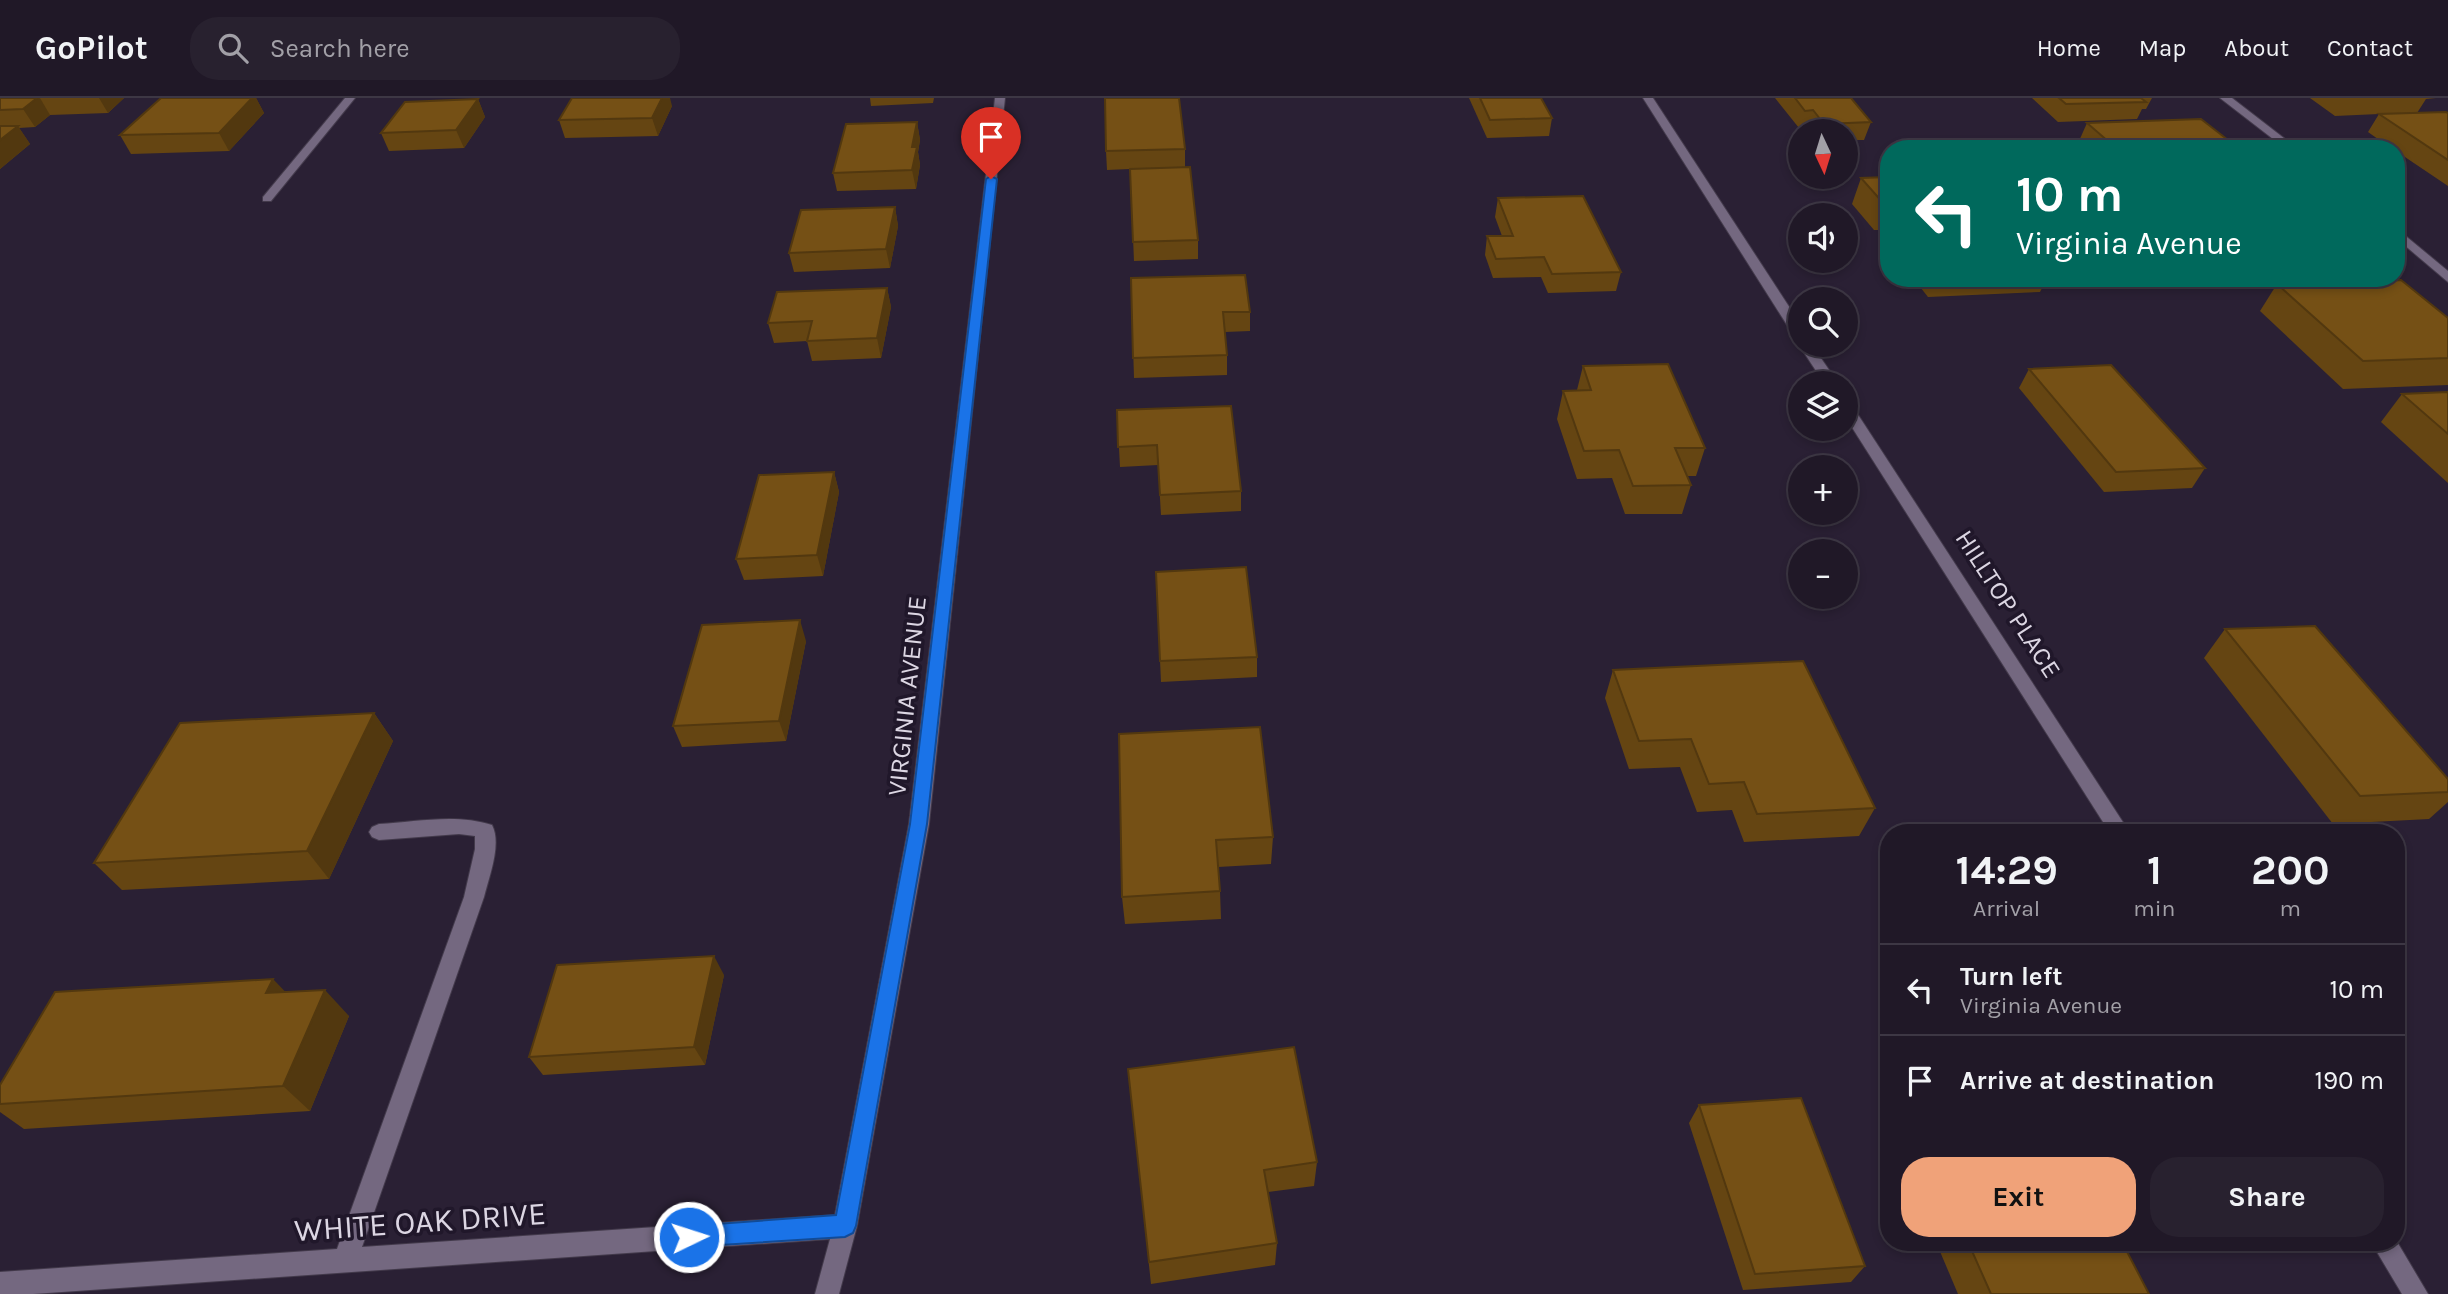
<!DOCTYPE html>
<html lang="en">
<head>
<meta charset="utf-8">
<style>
	body { margin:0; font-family:Karla,sans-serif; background:#28212f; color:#f1f3f6; height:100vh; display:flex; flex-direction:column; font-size:26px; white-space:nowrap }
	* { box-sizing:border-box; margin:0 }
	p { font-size:23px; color:#a2a0a7 }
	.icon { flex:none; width:38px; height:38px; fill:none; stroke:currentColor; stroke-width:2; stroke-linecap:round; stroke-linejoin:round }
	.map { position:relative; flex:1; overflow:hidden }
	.sheet { position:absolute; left:1880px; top:726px; width:525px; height:427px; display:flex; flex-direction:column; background:#201827; border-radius:28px; box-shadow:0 4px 10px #0003,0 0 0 2px #3d3744 }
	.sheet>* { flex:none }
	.banner { position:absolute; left:1880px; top:42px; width:525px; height:147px; border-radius:28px; box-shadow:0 4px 10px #0003,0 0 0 2px #3d3744; background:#00695c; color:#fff; overflow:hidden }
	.needle { width:46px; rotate:176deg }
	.buttons { position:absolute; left:1788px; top:21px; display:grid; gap:14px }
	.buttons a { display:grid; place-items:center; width:70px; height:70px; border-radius:50%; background:#201827; box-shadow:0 4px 10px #0003,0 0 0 2px #3d3744; font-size:35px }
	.pin { position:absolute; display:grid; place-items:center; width:60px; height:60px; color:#fff; margin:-72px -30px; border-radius:50% 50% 50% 0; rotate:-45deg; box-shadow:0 0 7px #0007 }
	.pin .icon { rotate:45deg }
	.me { position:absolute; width:77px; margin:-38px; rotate:86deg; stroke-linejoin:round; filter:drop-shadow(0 0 5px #0008) }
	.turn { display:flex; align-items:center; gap:24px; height:147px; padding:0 21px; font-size:32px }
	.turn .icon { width:91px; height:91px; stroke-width:2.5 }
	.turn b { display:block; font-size:49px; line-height:60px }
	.eta { display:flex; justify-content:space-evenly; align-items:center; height:119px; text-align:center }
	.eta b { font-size:42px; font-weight:700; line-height:49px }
	.button { display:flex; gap:14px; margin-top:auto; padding:14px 21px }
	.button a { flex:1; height:80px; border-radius:28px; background:#f0a279; color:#111; font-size:28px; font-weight:700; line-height:80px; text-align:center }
	.button a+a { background:#28212f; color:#f1f3f6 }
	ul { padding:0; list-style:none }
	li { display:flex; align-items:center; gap:21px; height:91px; padding:0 21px; border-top:2px solid #3d3744 }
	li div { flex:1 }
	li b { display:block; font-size:26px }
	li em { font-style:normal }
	header { display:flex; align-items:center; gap:42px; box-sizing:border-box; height:98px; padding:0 35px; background:#201827; border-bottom:2px solid #3d3744 }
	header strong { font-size:33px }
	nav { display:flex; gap:38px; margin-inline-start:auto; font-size:24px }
	.search { width:490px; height:63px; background:#28212f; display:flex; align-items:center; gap:18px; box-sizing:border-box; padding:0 24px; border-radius:28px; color:#a2a0a7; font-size:26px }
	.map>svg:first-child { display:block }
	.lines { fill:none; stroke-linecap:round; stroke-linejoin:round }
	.minor-casing { stroke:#433a4b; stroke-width:2 }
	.minor { fill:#746880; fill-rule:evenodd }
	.wall { fill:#654512 }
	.shaded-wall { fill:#52380f }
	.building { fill:#755015; stroke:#52380f; stroke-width:2 }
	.route { fill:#1a73e8; stroke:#114b97; stroke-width:2 }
	.labels { text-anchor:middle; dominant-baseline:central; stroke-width:7; stroke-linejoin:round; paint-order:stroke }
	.street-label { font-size:26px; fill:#dcd6e3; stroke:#20172a }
	.near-street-label { font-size:32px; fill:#dcd6e3; stroke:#20172a }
</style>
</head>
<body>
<header>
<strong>GoPilot</strong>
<div class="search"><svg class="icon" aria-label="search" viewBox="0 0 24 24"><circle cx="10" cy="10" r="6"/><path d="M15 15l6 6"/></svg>Search here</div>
<nav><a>Home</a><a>Map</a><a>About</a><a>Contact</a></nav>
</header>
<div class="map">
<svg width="2448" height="1196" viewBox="0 0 2448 1196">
	<rect width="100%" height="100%" fill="#2a2034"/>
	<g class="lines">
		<!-- minor casing -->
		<g class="minor-casing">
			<g id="minor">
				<polygon points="345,0 355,0 271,103 263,103 263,99"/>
				<path d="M995,0h10l-76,726 -72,402 -18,68h-24l15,-55 -797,55h-33v-22l337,-23 127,-352 11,-48v-13l-16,-2 -80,6 -7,-3 -3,-5 3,-5 7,-3c36,-2 77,-11 113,1 10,19 -3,52 -8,72l-122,350 473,-32 74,-391z"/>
				<polygon points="1643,0 1653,0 1801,227 1801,242 1794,238"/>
				<polygon points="2220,0 2232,0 2298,51 2286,51"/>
				<polygon points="2396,130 2448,173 2448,184 2396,140"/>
				<polygon points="1801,245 1812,247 1838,285 1824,285 1799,247"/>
				<polygon points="1846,305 1853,309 2130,735 2110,735 1846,320"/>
				<polygon points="2396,1142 2428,1196 2402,1196 2371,1144 2396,1144"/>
			</g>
		</g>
		<!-- minor -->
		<use href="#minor" class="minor"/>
	</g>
	<!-- wall -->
	<g class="wall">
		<polygon points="0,0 124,0 108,15 50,17 35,29 19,30 30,46 0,71"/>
		<polygon points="161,0 256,0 264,15 229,53 131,56 120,37"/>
		<polygon points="870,0 934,0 933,5 871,8"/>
		<polygon points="1469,0 1541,0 1552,20 1549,38 1487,40"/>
		<polygon points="1775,0 1851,0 1871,24 1864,42 1846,42 1846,33 1810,33 1807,30 1799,30"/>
		<polygon points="2032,0 2152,0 2146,11 2142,11 2137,21 2058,24"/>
		<polygon points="2310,0 2436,0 2426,1 2417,15 2448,15 2448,88 2396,53 2396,51 2392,51 2368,34 2379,16 2335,18"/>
		<polygon points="478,1 485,19 464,50 389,53 381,35"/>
		<polygon points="672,8 658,38 565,40 559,22"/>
		<polygon points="917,24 920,42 918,54 920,67 916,91 837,93 833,75"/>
		<polygon points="2087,25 2228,42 2223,51 2088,51 2079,43"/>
		<polygon points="1185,51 1185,69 1198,142 1198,161 1134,163 1130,71 1107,72 1106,53"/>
		<polygon points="1888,79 1888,132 1874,132 1852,106 1861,80"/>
		<polygon points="1498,100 1621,174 1616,193 1548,195 1541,179 1493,180 1485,157 1487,138 1502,138 1495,119"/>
		<polygon points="895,109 898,128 890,170 794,174 789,155"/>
		<polygon points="1131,180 1250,214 1250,233 1225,234 1227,257 1227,277 1134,280"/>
		<polygon points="1913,180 2047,180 2040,194 1928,199"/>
		<polygon points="2277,186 2448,220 2448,287 2343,291 2260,213"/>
		<polygon points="887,190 891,209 881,260 812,263 807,243 774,245 768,225"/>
		<polygon points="1583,268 1705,350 1696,378 1687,378 1691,387 1682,416 1625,416 1612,380 1577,381 1557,321 1563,293 1577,292"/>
		<polygon points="2029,271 2205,370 2192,390 2104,394 2019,290"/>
		<polygon points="2448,294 2448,385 2381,324 2402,296"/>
		<polygon points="1117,312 1241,393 1241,413 1161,417 1158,367 1120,369"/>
		<polygon points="834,374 839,394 823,478 744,482 736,461"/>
		<polygon points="1156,474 1257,559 1257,579 1161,584"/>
		<polygon points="2225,531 2448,681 2448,704 2429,721 2333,726 2204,560"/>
		<polygon points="806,543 786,643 682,649 673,628"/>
		<polygon points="1613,572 1875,710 1859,738 1744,744 1732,712 1697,714 1680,669 1629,671 1605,600"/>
		<polygon points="374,615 393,643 329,781 122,792 94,765"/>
		<polygon points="1119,636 1273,739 1271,766 1218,769 1220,793 1221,821 1125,826 1122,799"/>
		<polygon points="724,877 705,967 543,977 529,959"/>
		<polygon points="286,894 349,918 310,1013 24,1031 0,1014 0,987"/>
		<polygon points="1128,971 1317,1064 1314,1088 1268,1094 1277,1145 1275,1167 1151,1186"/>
		<polygon points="1699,1007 1865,1168 1851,1184 1743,1192 1689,1025"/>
		<polygon points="1888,1013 1888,1033 1883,1020"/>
		<polygon points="1936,1144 2122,1144 2149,1196 1958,1196"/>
	</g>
	<!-- shaded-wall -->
	<g class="shaded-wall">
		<polygon points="37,0 40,0 50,17 35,29 23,11"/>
		<polygon points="99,0 124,0 108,15"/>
		<polygon points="252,0 256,0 264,15 229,53 219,35"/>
		<polygon points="662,0 670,0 672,8 658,38 652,20"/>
		<polygon points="478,1 485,19 464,50 456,32"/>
		<polygon points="917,24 920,42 918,54 920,67 916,91 912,72 912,49"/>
		<polygon points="18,28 30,46 0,71 0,42"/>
		<polygon points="895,109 898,128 890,170 886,151"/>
		<polygon points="887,190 891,209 881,260 877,240"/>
		<polygon points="834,374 839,394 823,478 817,457"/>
		<polygon points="800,522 806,543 786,643 779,623"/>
		<polygon points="374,615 393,643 329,781 307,753"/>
		<polygon points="714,858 724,877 705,967 694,949"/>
		<polygon points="273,881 298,907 266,895"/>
		<polygon points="325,892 349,918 310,1013 283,988"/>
	</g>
	<!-- building -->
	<g class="building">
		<polygon points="0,0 37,0 23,11 0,12"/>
		<polygon points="161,0 252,0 219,35 120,37"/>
		<polygon points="572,0 662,0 652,20 559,22"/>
		<polygon points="1105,0 1179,0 1185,51 1106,53"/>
		<polygon points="1480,0 1541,0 1552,20 1490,22"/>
		<polygon points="1795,0 1851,0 1871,24 1824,26 1813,12 1805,13"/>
		<polygon points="2059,0 2141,0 2146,4 2066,6"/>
		<polygon points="478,1 456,32 381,35 405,4"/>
		<polygon points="2446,14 2448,15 2448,62 2379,16"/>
		<polygon points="2201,21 2228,42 2200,43 2209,51 2117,51 2087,25"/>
		<polygon points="917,24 912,49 917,49 912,72 833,75 846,26"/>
		<polygon points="0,28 18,28 0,42"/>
		<polygon points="1190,69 1198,142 1133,144 1130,71"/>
		<polygon points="1888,79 1888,106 1884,106 1861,80"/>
		<polygon points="1583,98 1621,174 1552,176 1544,159 1496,161 1487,138 1513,138 1498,100"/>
		<polygon points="895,109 886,151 789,155 801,112"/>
		<polygon points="1245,177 1250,214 1223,214 1227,257 1133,260 1131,180"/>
		<polygon points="2401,182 2448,220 2448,260 2363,263 2277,186"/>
		<polygon points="887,190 877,240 807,243 812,223 768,225 777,194"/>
		<polygon points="1668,266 1705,350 1675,350 1691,387 1633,388 1619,352 1584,353 1563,293 1591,292 1583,268"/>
		<polygon points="2111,267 2205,370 2116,374 2029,271"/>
		<polygon points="2448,294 2448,336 2402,296"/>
		<polygon points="1231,308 1241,393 1160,397 1157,347 1118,349 1117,312"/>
		<polygon points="834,374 817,457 736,461 759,377"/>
		<polygon points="1246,469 1257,559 1160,563 1156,474"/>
		<polygon points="800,522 779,623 673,628 702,527"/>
		<polygon points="2315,528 2448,681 2448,694 2360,698 2225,531"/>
		<polygon points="1803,563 1875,710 1757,716 1744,684 1709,686 1691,641 1639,643 1613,572"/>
		<polygon points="374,615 307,753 94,765 180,625"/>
		<polygon points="1260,629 1273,739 1216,742 1220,793 1122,799 1119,636"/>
		<polygon points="714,858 694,949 529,959 557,867"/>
		<polygon points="273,881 266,895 325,892 283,988 0,1006 0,987 55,894"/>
		<polygon points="1294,949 1317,1064 1264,1072 1277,1145 1149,1164 1128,971"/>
		<polygon points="1801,1000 1865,1168 1755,1176 1699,1007"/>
		<polygon points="1968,1144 2122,1144 2149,1196 1991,1196"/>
	</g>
	<!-- route -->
	<polygon class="route" points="991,78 997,81 927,726 856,1128 853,1135 845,1139 689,1149 681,1146 678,1139 681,1131 689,1128 836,1117 910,726 986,81"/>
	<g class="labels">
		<!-- street labels -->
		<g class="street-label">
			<text transform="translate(2008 506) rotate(57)">HILLTOP PLACE</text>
			<text transform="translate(907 598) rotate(-84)">VIRGINIA AVENUE</text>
		</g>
		<!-- near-street labels -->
		<g class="near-street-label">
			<text transform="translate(420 1124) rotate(-4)">WHITE OAK DRIVE</text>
		</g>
	</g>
</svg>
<div class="buttons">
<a><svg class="needle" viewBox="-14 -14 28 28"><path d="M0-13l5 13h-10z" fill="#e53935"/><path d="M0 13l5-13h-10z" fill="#a2a0a7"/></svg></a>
<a><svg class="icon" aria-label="sound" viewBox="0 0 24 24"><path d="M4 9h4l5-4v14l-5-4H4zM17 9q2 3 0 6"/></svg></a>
<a><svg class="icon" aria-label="search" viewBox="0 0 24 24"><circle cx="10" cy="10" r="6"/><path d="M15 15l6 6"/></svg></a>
<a><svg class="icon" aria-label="layers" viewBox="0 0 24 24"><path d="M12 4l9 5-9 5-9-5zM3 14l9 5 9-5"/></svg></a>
<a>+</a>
<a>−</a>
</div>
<div class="pin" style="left:991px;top:81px;background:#d93025"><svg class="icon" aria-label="arrive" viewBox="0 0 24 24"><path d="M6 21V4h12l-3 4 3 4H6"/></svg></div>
<svg class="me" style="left:689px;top:1139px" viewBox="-20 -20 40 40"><circle r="17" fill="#1a73e8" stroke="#fff" stroke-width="3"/><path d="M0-11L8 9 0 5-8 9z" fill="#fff"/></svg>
<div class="banner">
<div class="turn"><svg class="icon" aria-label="left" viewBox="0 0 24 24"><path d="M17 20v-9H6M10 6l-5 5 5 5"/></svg><div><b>10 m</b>Virginia Avenue</div></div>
</div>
<section class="sheet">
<div class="eta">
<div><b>14:29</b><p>Arrival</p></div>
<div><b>1</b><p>min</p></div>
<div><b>200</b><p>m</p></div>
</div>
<ul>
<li><svg class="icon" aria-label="left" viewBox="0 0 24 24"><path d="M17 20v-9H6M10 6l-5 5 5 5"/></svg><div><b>Turn left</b><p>Virginia Avenue</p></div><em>10 m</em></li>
<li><svg class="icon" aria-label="arrive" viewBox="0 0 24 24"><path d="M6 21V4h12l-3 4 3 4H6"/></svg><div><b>Arrive at destination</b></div><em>190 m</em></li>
</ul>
<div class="button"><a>Exit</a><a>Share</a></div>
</section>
</div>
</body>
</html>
